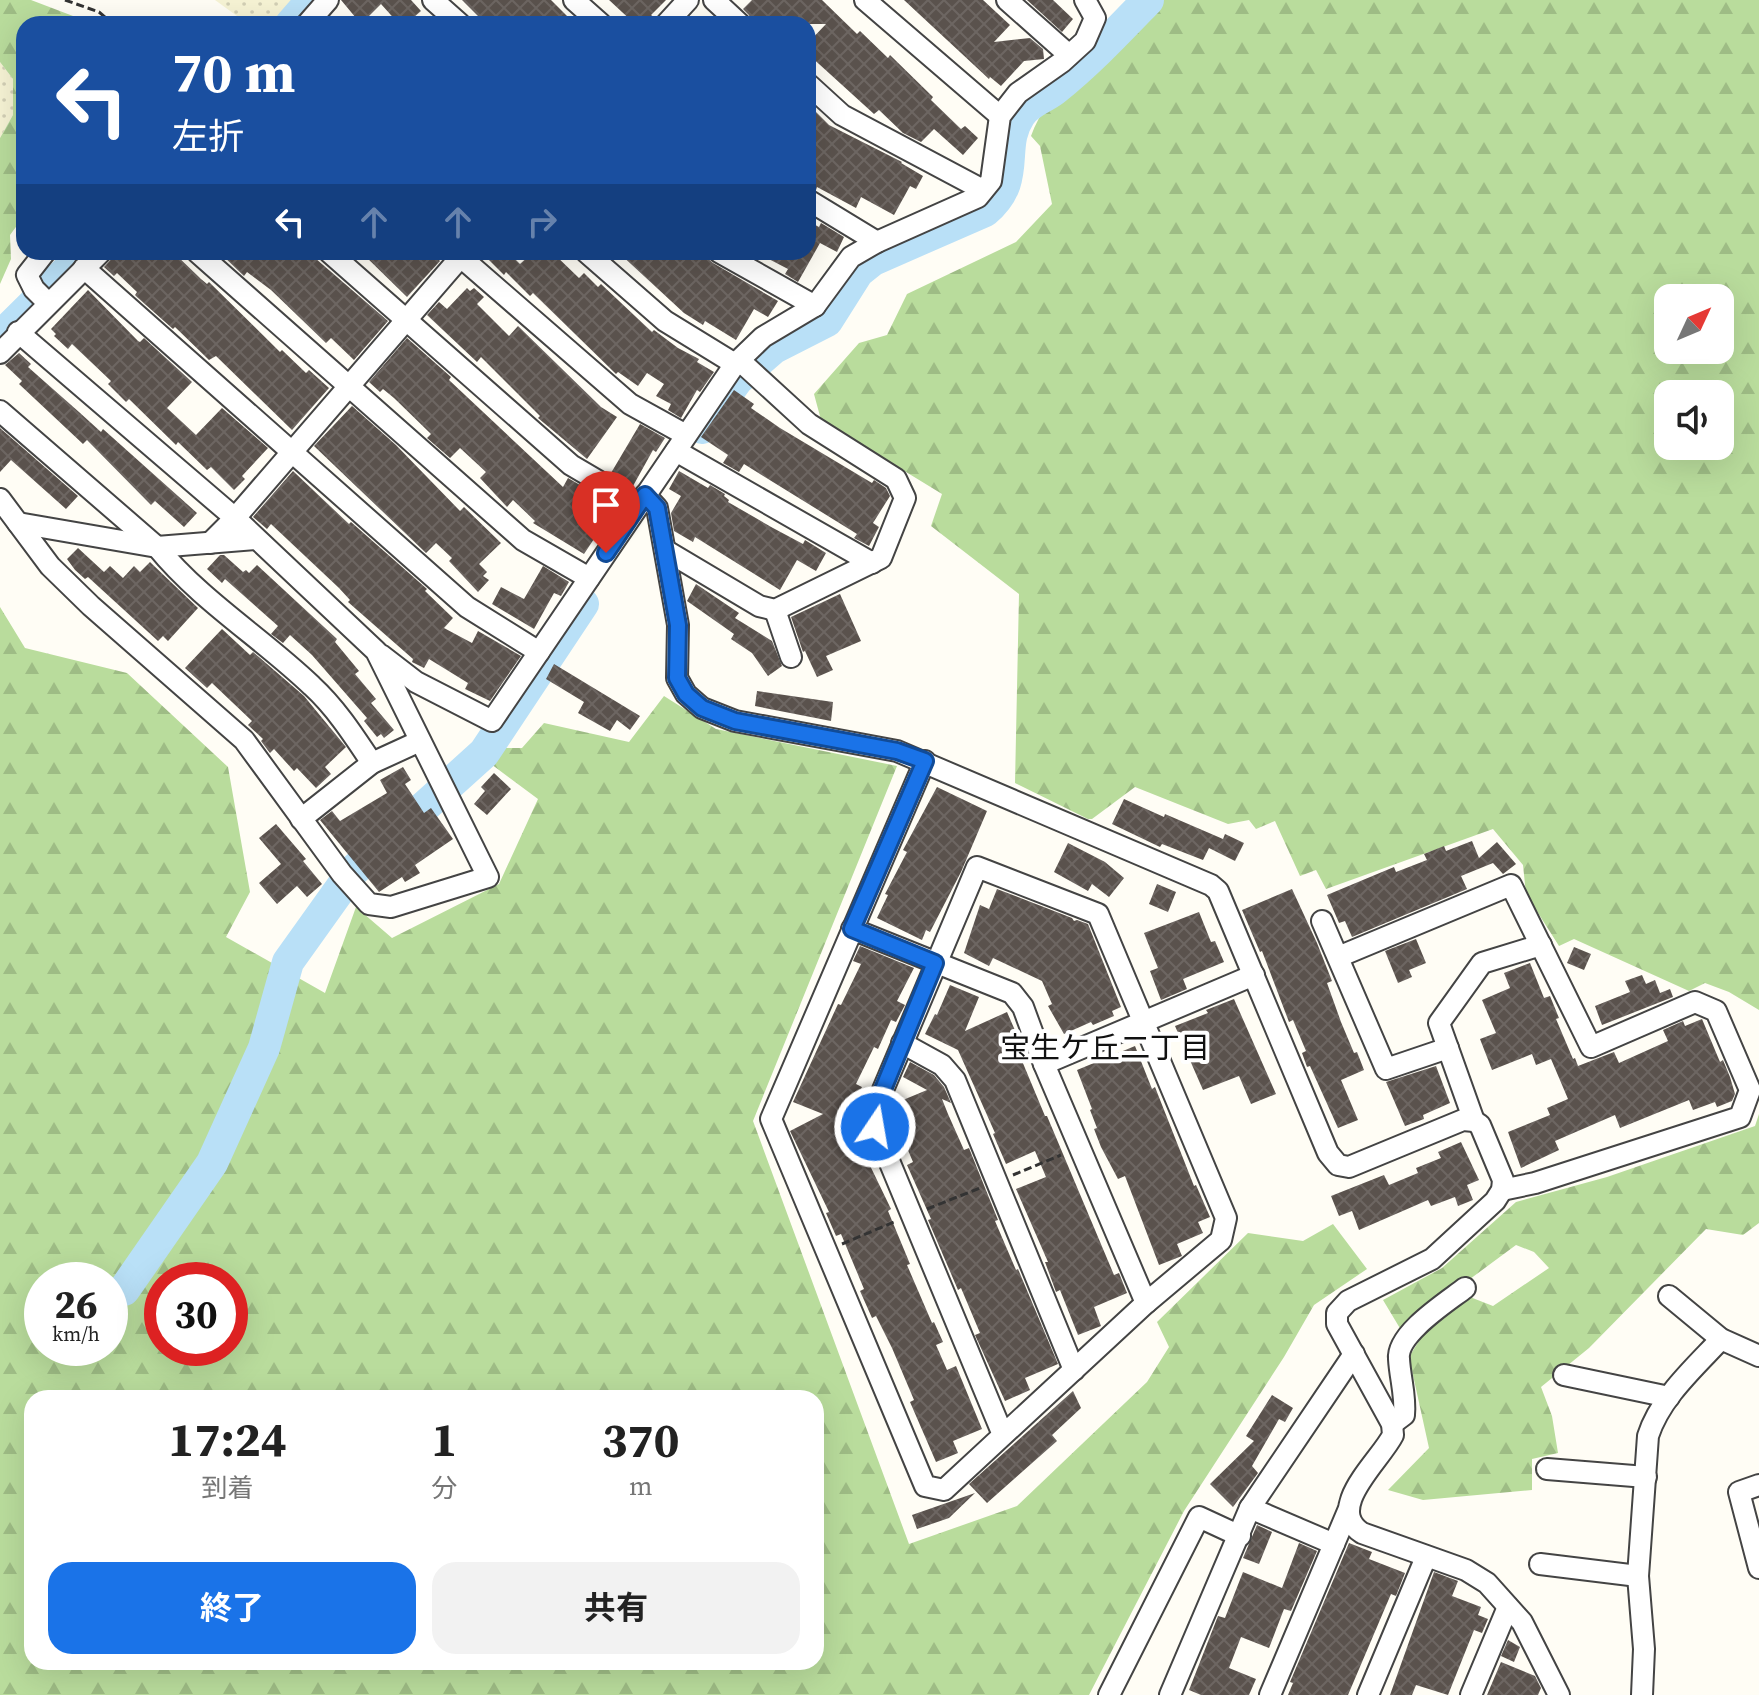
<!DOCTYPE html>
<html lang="ja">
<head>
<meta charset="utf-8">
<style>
	body { margin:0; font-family:"Source Serif 4","Noto Sans JP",serif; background:#f2f2f2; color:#222; height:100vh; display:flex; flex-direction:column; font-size:30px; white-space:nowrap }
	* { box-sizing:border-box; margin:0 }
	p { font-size:26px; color:#767676 }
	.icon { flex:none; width:44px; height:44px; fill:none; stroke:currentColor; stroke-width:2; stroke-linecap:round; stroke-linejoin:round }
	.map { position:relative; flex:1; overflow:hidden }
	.sheet { position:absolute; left:24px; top:1390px; width:800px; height:280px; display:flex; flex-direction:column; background:#fff; border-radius:24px; box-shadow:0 8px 32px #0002 }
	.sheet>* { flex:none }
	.banner { position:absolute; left:16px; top:16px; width:800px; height:244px; border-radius:24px; box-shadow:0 8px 32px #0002; background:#1a4fa0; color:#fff; overflow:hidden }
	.needle { width:52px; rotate:46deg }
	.buttons { position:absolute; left:1654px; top:284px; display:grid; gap:16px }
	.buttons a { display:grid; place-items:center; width:80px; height:80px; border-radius:16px; background:#fff; box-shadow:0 8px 32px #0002; font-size:40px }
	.speed { position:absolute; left:24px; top:1262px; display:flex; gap:16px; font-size:40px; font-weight:700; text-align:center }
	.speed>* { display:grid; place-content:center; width:104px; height:104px; border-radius:50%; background:#fff; box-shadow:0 8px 32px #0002; line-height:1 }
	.speed small { font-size:20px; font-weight:400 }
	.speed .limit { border:12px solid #d22; background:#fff; color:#111 }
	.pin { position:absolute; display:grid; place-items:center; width:68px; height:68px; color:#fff; margin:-82px -34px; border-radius:50% 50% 50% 0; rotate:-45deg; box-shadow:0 0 8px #0007 }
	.pin .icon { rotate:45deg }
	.me { position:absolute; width:88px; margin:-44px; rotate:12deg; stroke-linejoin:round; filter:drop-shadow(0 0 6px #0008) }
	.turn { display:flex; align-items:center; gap:28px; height:168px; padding:0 24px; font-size:36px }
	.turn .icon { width:104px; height:104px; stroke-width:2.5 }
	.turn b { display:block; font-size:56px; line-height:68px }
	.lanes { display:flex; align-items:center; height:76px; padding:0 24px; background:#0003; justify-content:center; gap:40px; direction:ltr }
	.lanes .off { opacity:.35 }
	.eta { display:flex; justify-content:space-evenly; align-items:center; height:136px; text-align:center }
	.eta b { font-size:48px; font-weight:700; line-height:56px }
	.action { display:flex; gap:16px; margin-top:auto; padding:16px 24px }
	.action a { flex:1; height:92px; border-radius:24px; background:#1a73e8; color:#fff; font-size:32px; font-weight:700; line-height:92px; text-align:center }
	.action a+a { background:#f2f2f2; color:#222 }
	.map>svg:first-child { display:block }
	.farmland { fill:url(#farmland-dots) }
	.forest { fill:url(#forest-firs); fill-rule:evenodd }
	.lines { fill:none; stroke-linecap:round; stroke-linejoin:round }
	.river { stroke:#b9e0f7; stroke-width:32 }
	.building { fill:url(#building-cross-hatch) }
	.minor-casing { stroke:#444; stroke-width:24 }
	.path { stroke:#333; stroke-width:3; stroke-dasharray:8 4; stroke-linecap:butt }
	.minor { stroke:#fff; stroke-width:20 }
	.route-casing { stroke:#114b97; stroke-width:20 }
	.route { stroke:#1a73e8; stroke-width:14 }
	.labels { text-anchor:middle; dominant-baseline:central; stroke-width:8; stroke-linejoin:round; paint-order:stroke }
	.neighbourhood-label { font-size:30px; fill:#111; stroke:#fff }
</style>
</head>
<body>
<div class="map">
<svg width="1759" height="1695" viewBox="0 0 1759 1695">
	<defs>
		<pattern id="farmland-dots" width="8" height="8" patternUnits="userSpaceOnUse" patternTransform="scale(2)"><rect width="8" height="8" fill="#f6f3d4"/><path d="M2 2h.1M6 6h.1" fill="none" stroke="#d2cfb5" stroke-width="1.8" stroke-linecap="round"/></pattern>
		<pattern id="forest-firs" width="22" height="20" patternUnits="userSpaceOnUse" patternTransform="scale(2)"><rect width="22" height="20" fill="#b9dc9c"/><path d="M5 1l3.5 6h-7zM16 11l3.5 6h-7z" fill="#9ebc85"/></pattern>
		<pattern id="building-cross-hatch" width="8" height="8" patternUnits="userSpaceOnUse" patternTransform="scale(2)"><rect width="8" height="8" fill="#5a524d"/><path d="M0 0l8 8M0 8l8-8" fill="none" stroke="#6d6662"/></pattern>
	</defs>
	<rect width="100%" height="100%" fill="#fffdf5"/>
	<!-- farmland -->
	<g class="farmland">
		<polygon points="215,0 299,0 278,24 248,24"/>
		<polygon points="0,62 13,79 13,115 0,138"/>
	</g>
	<!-- forest -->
	<g class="forest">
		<polygon points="0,0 31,0 94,24 24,24 24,216 10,235 11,259 0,284 0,138 13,115 13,79 0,62"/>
		<path d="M1152,0h607v1010l-30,-18 -24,-9 -16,8 -115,-52 -15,7 -33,-52 -3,-29 -30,-36 -167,60 -10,-19 -16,6 -25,-55 -19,8 -7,-9 -21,4 -93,-37 -43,32h-4l-73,-36 4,-189 -88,-68 11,-32 -121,-74 -7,-26 45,-51 28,-8 20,-41 109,-52 36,-38 -12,-58 -9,-10c17,-47 57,-70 91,-103 11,-10 21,-22 30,-33zM1668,298h52v52h-52zM1668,394h52v52h-52z"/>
		<path d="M0,607l25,41 102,25 101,94 22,125 -24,45 99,56 31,-86 36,31 107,-54 39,-85 -51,-38 7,-13h28l22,-25 85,19 35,-46 52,33 181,37 -144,355 156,423 108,-38 130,-124 22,-35 -12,-25 91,-89 55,8 30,-17 34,45 -53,36 -30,52 -100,154 -95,184h-1089zM42,1280h68v68h-68zM162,1280h68v68h-68zM32,1398h784v264h-784z"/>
		<polygon points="1759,1114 1759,1223 1743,1235 1706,1229 1589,1348 1541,1387 1552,1416 1558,1453 1532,1459 1532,1490 1423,1500 1388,1490 1429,1448 1409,1357 1422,1336 1470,1297 1493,1306 1549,1268 1534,1252 1516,1245 1401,1330 1383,1300 1442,1268 1516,1202 1607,1177 1755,1126"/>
	</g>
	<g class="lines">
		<!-- river -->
		<g class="river">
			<polyline points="291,24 312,0"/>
			<polyline points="0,337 86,252"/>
			<path d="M702,428l35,-48 37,-32 53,-27 31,-49 15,-12 112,-49c38,-32 13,-63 35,-96 9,-13 22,-16 34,-25 34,-27 64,-59 94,-90"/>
			<polyline points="124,1290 212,1163 264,1048 288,962 353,871 484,753 583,604"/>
		</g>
	</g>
	<!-- building -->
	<g class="building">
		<polygon points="341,0 411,0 421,11 406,24 399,24 381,4 361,24"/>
		<polygon points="462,0 551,0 575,24 486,24"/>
		<polygon points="609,0 666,0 651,15 655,18 653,24 635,24"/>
		<polygon points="752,0 822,0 857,34 860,31 888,58 890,55 933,97 931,100 961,129 965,126 978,138 963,155 934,129 921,142 903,133 879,110 874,114 808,54 808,43 826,24 753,24 749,15 743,9"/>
		<polygon points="904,0 983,0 1010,25 994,42 1030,38 1043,49 1044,59 1024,61 1001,86 990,77 989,79"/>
		<polygon points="1027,0 1053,0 1073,19 1062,32"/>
		<polygon points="808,104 829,125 902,162 901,163 923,176 916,189 910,186 894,215 861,197 856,208 817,187 816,190 808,187"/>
		<polygon points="808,221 819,227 821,223 844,237 837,252 820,243 798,282 785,274 788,269 755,252 808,252"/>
		<polygon points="118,252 173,252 201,279 207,284 209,282 280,352 282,350 306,373 309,370 329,388 292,430 216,356 209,360 175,327 173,329 138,298 135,295 137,292 117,273 114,276 104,267"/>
		<polygon points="219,252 308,252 388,321 354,360 331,338 326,343 271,290 247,272 244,276"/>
		<polygon points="361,252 431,252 440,261 407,297"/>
		<polygon points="481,252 508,252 520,264 533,252 552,252 579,278 584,273 598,287 601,284 652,332 654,330 678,348 699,359 697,362 714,372 700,392 697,390 681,418 668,410 671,404 656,396 664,384 647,373 638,386 618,372 616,374 533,293 530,296 506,272 504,275"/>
		<polygon points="618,252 700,252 713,263 778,301 768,317 754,309 736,340 705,321 703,325 684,313"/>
		<polygon points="467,288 470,291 474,288 484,297 477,304 509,336 518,326 601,407 617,417 587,459 538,418 540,416 481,357 477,362 427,315 439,302 447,309"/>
		<polygon points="88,290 138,341 140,342 144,338 192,382 167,408 196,435 222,408 268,448 242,476 245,479 234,490 211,467 207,470 178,442 176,445 129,399 126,402 108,384 111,381 72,344 68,349 54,336 56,334 51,329"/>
		<polygon points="407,338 451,377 449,380 563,487 568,478 616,506 584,554 533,523 535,521 513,500 507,507 480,478 486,472 460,448 450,458 427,438 431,434 394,398 383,389 380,392 369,382"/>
		<polygon points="19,353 31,364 28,367 79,412 101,432 103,429 197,513 184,527 155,501 151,505 87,440 83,444 19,384 22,381 5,365"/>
		<polygon points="734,390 754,404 751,408 780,428 872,483 874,480 886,488 890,496 873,523 879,527 869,546 854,538 857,534 744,464 739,472 723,463 728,455 701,437"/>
		<polygon points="352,406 396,445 460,511 464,507 501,543 479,564 487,572 483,576 489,580 478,592 449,561 452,558 436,543 426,553 314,446"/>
		<polygon points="640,424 665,438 656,452 653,450 633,486 611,473"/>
		<polygon points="0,428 78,496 66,509 11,460 0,472"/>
		<polygon points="293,471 349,524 351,522 427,589 425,591 453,618 444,628 472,643 478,631 521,656 490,701 465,689 468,683 429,659 424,668 412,662 413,659 348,602 350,600 339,588 271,524 267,529 253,517"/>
		<polygon points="679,471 708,488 710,485 725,494 724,496 729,500 728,502 773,528 803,544 805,540 826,553 816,571 797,560 780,590 695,537 693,542 674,531 671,513 681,496 669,489"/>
		<polygon points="78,548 104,572 110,566 123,578 134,566 140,572 150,562 198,608 168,641 163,636 158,641 88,577 85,579 75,570 67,559"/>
		<polygon points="220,555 224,555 243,572 246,570 249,573 257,565 337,639 335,642 359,671 355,674 376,699 371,703 394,730 384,738 381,734 377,737 364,721 367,718 312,655 290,635 283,643 271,634 278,626 225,579 222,583 207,569"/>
		<polygon points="543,566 569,582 561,596 554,593 534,629 492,604 501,587 524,599"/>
		<polygon points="696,584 739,613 735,618 772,641 782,666 768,676 752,653 731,639 734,634 687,601"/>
		<polygon points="840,594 861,641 826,656 833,670 817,677 805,651 803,652 791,617"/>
		<polygon points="222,629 250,655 253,652 304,696 346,747 325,767 331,774 316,788 297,768 294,771 274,749 270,753 261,741 263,739 248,725 252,721 212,683 207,688 185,668"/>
		<polygon points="554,664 640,716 630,730 617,720 610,731 578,713 584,702 546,679"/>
		<polygon points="757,691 833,702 831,721 755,706"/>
		<polygon points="403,767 411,780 405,784 424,813 431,808 453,839 415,865 420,873 405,882 402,877 379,892 320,820 332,811 340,821 387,793 380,780"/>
		<polygon points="494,773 511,789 487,815 474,804 485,791 481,787"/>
		<polygon points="937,787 987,811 961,872 930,932 926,930 922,940 877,918 888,895 885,894 907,852 903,850"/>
		<polygon points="1124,799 1164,817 1165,814 1223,839 1225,834 1244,843 1235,861 1209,848 1203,860 1162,844 1160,847 1112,824"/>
		<polygon points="276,824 306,859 303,861 322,884 307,897 297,886 277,904 259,883 281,864 259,838"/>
		<polygon points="1472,841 1479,858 1497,842 1516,864 1503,874 1493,863 1461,876 1467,889 1352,937 1345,921 1339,923 1327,895 1394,867 1396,872 1427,860 1424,854 1444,846 1446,851"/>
		<polygon points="1068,843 1105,862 1124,878 1109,897 1092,884 1088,891 1054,872"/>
		<polygon points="1157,884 1176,892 1168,912 1149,904"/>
		<polygon points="997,889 1072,918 1074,921 1077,920 1088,924 1121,1007 1112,1011 1114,1016 1093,1025 1091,1022 1064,1034 1048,1006 1052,1004 1042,981 993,958 989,966 964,953 980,905 989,909"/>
		<polygon points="1292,889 1317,943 1332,981 1327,983 1341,1022 1354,1053 1357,1052 1364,1070 1341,1080 1358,1120 1338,1128 1310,1066 1307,1067 1302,1053 1306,1051 1293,1020 1289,1022 1262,951 1260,952 1242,910"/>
		<polygon points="1199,912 1211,942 1215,941 1224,962 1183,979 1187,989 1161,1000 1150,971 1158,968 1144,933"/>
		<polygon points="1416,939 1426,963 1409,970 1412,977 1398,983 1385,951"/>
		<polygon points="860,946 914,968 897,1001 905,1005 896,1022 891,1020 878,1049 874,1047 856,1084 862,1087 845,1123 853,1120 856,1152 862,1149 891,1209 888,1211 910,1264 907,1265 932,1323 934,1322 943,1342 936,1345 947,1370 956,1366 982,1429 953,1441 958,1453 936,1462 910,1402 914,1400 892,1348 876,1316 872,1318 860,1291 864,1289 841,1234 836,1236 826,1213 829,1212 790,1131 823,1114 793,1102 838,1004 841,1005 861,964 853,961"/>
		<polygon points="1574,947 1591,954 1584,970 1567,963"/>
		<polygon points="1530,963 1544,998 1550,996 1559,1018 1556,1019 1573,1059 1575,1058 1578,1066 1614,1052 1619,1063 1668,1041 1663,1030 1683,1021 1685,1026 1702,1019 1720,1062 1723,1060 1730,1077 1735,1094 1732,1101 1717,1107 1715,1102 1693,1110 1689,1100 1620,1128 1615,1115 1555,1141 1559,1150 1521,1168 1508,1132 1550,1115 1547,1108 1568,1099 1551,1059 1536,1065 1532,1054 1492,1070 1480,1039 1496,1033 1482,1000 1510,988 1504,973"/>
		<polygon points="1642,975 1646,984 1655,980 1660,993 1670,989 1673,997 1602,1025 1595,1006 1630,992 1625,981"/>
		<polygon points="950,985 979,997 965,1031 1007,1012 1017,1035 1012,1037 1045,1116 1047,1116 1114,1275 1119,1273 1127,1293 1094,1307 1101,1326 1078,1335 1060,1290 1056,1292 1045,1262 1048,1262 1016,1189 1046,1177 1035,1151 1006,1164 993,1134 995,1133 958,1050 925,1034 935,1014 937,1015"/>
		<polygon points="1234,999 1276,1094 1251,1104 1239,1076 1203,1090 1175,1026 1208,1013 1206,1010"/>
		<polygon points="1135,1046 1152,1089 1155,1087 1194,1186 1196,1185 1210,1217 1198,1222 1203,1233 1177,1244 1182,1256 1159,1265 1125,1176 1118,1179 1101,1147 1094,1129 1097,1128 1090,1110 1092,1109 1077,1070"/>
		<polygon points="910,1062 934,1075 944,1087 951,1103 942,1099 948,1114 964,1150 969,1148 998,1220 995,1221 1016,1270 1018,1269 1058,1364 1025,1378 1030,1390 1005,1401 975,1335 980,1333 961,1288 958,1290 928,1220 931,1219 907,1165 913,1162 890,1108 891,1105 927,1090 903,1077"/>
		<polygon points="1436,1066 1450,1103 1423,1115 1424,1119 1405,1126 1386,1082"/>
		<polygon points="1461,1142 1479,1180 1467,1185 1473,1200 1458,1206 1455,1197 1431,1206 1428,1200 1359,1230 1352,1211 1339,1216 1331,1196 1384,1175 1389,1185 1418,1173 1416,1168 1441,1158 1438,1152"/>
		<polygon points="1073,1391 1081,1408 1052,1435 1057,1441 987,1503 969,1484"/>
		<polygon points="1272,1395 1293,1408 1285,1422 1279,1419 1252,1466 1258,1473 1233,1507 1210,1484 1254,1441 1246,1436"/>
		<polygon points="975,1493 949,1518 917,1529 912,1515"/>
		<polygon points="1257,1525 1272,1532 1259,1564 1243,1558"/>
		<polygon points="1299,1543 1317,1551 1291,1611 1284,1609 1269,1648 1241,1637 1229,1668 1256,1679 1249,1695 1201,1695 1189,1690 1218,1616 1225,1618 1243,1572 1282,1588"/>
		<polygon points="1349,1543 1372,1552 1369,1559 1405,1573 1396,1596 1391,1594 1348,1695 1288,1695 1293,1683 1290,1682"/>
		<polygon points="1434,1572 1458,1581 1452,1596 1481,1607 1478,1615 1488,1619 1482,1633 1474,1630 1448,1695 1416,1685 1412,1695 1390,1695"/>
		<polygon points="1508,1640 1520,1647 1514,1662 1501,1656"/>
		<polygon points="1501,1662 1535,1676 1541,1688 1538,1695 1487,1695"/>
	</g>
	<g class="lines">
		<!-- minor casing -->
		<g class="minor-casing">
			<g id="minor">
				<polyline points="433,0 460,24"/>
				<polyline points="574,0 601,24"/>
				<polyline points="714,0 740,24"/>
				<polyline points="865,0 1000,116"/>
				<polyline points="1007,0 1069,55"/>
				<polyline points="307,24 328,0"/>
				<polyline points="666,24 688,0"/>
				<polyline points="808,84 842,115 983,190"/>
				<polyline points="808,200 877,242"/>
				<polyline points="45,252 27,275 34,289 48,303"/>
				<polyline points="197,252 523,540 589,578"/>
				<polyline points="329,252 571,465 639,505"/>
				<polyline points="455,252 630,404 686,435"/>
				<polyline points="586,252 665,321 735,364"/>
				<polyline points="719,252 815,306"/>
				<polyline points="84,268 467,607 539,652"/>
				<polyline points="0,353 101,252"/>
				<path d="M0,411l157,136c44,54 105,91 155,139 24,22 42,50 60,77"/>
				<polyline points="676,451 872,563"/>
				<path d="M645,495l12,13 21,117 -1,53 9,16 16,14 33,13 162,30 314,134 7,6 110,262 10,12 11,2 114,-47 11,1 6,4 23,55 -1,10 -7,11 -63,58 -84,42 -11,12v11l55,100 1,11c-13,26 -69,73 -31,98l104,37 21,13 35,39 37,73"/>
				<polyline points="0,499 50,566 91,606 244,740 342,874 369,904 391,907 488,877 376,651 235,518 18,332"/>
				<polyline points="18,523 157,547 256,539"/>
				<polyline points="210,543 235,518 465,252"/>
				<polyline points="665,550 759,606 775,610 881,558 905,498 896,479 809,424 739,360"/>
				<polyline points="775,610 791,657"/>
				<polyline points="381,655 416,682 492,721 735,364 763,337 815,306 851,257 877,242 978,197 991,181 1000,116 1018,93 1062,62 1085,41 1095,18 1085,0"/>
				<polyline points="925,761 771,1119 925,1486 944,1490 1146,1303 1221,1240 1226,1218 1098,914 977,867 877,1104 875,1127 1003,1435"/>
				<polyline points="301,819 372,763 420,741"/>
				<polyline points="1322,921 1386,1069 1448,1048"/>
				<polyline points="852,929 1012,993 1023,1007 1044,1064 1146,1303"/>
				<polyline points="1338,957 1511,885 1591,1047 1695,1002 1716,1011 1750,1090 1740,1117 1535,1183 1502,1190"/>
				<polyline points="902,1043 942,1065 955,1080 1074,1370"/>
				<polyline points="1044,1064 1254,975"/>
				<polyline points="1474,1121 1439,1023 1482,963 1541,945"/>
				<polyline points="1669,1296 1721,1339 1759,1356"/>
				<polyline points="1564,1375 1669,1397"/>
				<path d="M1392,1424l12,-9c2,-19 -4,-37 -5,-56 -3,-25 48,-57 66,-71"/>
				<polyline points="1547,1469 1646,1477"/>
				<polyline points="1759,1485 1739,1492 1759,1568"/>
				<polyline points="1250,1508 1334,1544"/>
				<polyline points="1540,1564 1638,1576"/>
				<polyline points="1109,1695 1199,1517 1240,1536"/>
				<polyline points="1170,1695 1250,1508 1354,1354"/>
				<polyline points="1270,1695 1348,1511"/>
				<polyline points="1368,1695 1426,1557"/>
				<polyline points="1471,1695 1508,1607"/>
				<path d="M1642,1695l2,-46 -6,-73 10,-140c12,-38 46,-68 73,-97"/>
			</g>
		</g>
		<!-- path -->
		<g class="path">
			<polyline points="65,0 99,12 113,24"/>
			<polyline points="1013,1175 1061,1155"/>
			<polyline points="927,1209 980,1188"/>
			<polyline points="842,1244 894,1222"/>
		</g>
		<!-- minor -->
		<use href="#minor" class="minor"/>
	</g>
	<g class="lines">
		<!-- route casing -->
		<g class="route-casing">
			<polyline id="route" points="606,553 645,495 657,508 678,625 677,678 686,694 702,708 735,721 897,751 925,761 852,929 935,963 877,1104 875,1127"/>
		</g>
		<!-- route -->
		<use href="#route" class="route"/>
	</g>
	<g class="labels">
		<!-- neighbourhood labels -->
		<g class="neighbourhood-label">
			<text x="1105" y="1047">宝生ケ丘二丁目</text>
		</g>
	</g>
</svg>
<div class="buttons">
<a><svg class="needle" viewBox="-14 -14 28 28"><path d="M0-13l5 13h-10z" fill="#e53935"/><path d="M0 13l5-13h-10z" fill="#767676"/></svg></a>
<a><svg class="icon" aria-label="sound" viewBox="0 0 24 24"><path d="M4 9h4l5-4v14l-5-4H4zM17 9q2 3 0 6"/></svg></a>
</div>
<div class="speed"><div>26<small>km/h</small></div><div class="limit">30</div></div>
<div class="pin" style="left:606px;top:553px;background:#d93025"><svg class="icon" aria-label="arrive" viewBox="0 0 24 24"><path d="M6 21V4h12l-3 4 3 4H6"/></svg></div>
<svg class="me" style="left:875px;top:1127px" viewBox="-20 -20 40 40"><circle r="17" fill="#1a73e8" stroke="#fff" stroke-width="3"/><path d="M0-11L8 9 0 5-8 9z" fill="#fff"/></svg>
<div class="banner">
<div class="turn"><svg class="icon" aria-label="left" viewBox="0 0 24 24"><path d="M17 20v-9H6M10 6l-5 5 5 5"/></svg><div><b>70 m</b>左折</div></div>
<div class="lanes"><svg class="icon" aria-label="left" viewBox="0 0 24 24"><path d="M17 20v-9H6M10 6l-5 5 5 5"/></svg><svg class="icon off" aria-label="ahead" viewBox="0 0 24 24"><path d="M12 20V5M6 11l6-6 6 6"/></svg><svg class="icon off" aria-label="ahead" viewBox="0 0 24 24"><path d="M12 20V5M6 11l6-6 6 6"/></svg><svg class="icon off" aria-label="right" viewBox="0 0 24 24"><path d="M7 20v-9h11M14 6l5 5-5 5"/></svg></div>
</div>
<section class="sheet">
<div class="eta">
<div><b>17:24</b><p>到着</p></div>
<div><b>1</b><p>分</p></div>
<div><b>370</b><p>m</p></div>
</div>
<div class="action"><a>終了</a><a>共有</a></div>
</section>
</div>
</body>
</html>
